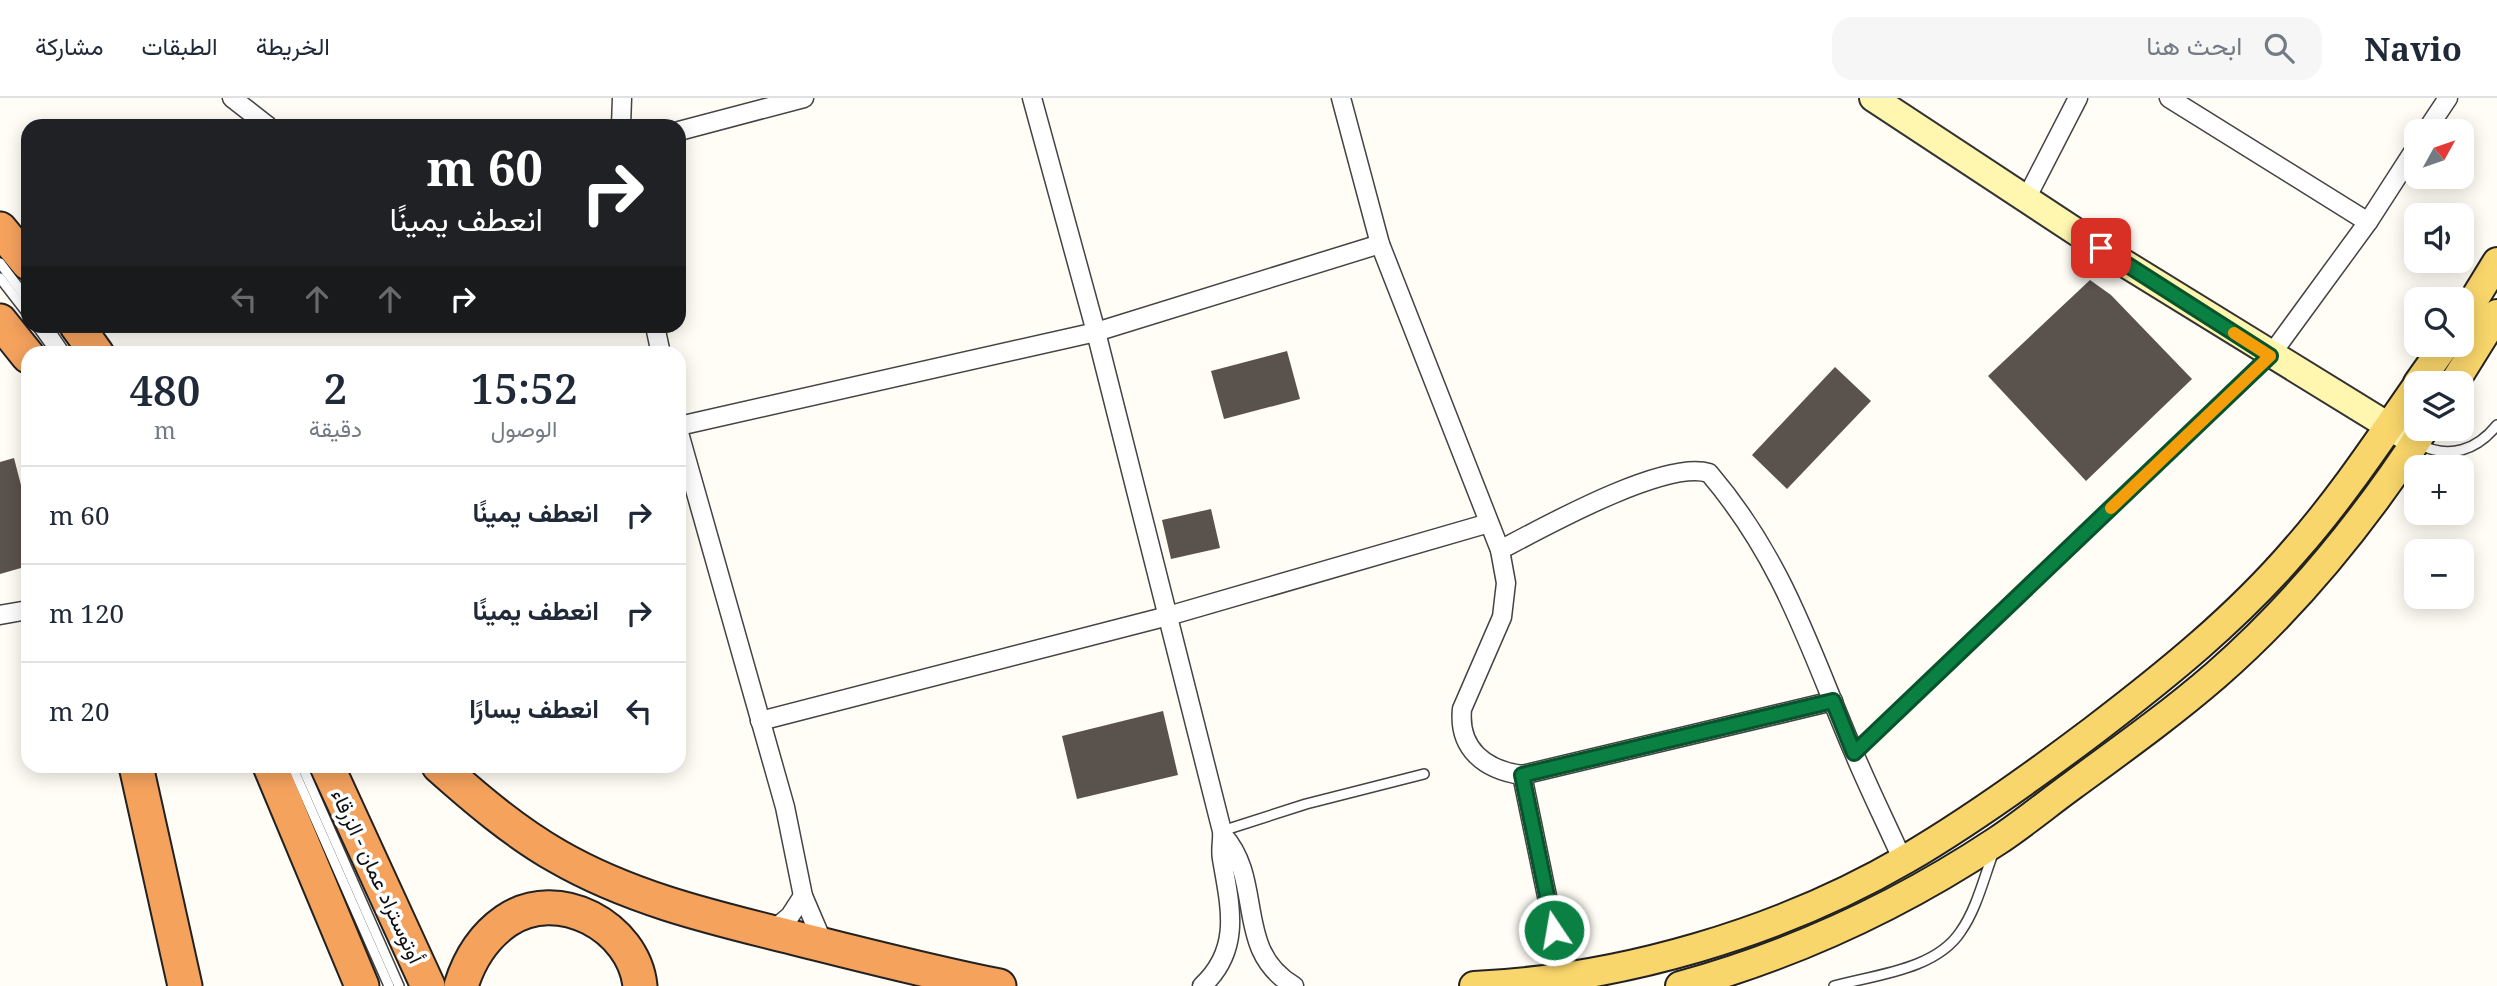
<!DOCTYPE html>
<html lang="ar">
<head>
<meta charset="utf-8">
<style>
	body { margin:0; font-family:"Noto Serif",Vazirmatn,serif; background:#f6f6f7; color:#1f2937; direction:rtl; height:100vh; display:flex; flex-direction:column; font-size:26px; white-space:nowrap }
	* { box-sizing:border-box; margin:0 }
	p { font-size:23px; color:#747a83 }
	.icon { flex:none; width:38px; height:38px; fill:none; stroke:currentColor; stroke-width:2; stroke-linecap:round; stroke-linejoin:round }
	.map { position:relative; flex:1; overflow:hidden; direction:ltr }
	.sheet { position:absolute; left:21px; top:248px; width:665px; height:427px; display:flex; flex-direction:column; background:#fff; border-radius:21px; box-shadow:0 4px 18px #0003; direction:rtl }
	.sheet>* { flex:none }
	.hud { position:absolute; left:21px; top:21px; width:665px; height:214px; border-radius:21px; box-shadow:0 4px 18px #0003; direction:rtl; background:#202124; color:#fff; overflow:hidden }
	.needle { width:46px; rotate:50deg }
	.tools { position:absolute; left:2404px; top:21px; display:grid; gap:14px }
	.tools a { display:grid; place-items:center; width:70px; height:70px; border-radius:14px; background:#fff; box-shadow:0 4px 18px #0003; font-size:35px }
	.pin { position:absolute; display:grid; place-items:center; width:60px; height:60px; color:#fff; margin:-30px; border-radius:14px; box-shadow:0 4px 10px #0006 }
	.me { position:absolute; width:77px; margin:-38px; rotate:348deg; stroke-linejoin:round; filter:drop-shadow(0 0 5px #0008) }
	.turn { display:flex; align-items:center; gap:24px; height:147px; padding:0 28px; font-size:32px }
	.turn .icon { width:91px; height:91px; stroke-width:2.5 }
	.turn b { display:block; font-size:49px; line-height:60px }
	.lanes { display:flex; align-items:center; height:66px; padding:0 28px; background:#0003; justify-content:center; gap:35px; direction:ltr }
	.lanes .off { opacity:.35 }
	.eta { display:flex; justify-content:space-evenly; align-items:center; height:119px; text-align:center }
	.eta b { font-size:42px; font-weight:600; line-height:49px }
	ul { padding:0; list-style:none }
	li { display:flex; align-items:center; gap:21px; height:98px; padding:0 28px; border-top:2px solid #e0e1e3 }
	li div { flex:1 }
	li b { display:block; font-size:26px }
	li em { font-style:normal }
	header { display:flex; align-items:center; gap:42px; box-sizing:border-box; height:98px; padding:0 35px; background:#fff; border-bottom:2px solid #e0e1e3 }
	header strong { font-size:33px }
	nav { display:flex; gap:38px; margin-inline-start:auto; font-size:24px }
	.search { width:490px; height:63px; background:#f6f6f7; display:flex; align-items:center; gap:18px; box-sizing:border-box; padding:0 24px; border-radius:21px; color:#747a83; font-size:26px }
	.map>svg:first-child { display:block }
	.building { fill:#5a524d }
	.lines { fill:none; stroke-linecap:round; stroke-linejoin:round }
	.lane-casing { stroke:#444; stroke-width:12 }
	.street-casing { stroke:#444; stroke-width:21 }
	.secondary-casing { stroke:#333; stroke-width:30 }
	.primary-casing { stroke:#222; stroke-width:32 }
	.highway-casing { stroke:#222; stroke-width:37 }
	.lane { stroke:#fff; stroke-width:9 }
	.street { stroke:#fff; stroke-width:18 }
	.secondary { stroke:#fff6b0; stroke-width:26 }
	.primary { stroke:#f9d66b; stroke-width:28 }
	.highway { stroke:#f5a25d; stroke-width:33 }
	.route-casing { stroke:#07532c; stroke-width:18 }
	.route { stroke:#0b8043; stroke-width:12 }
	.slow { stroke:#f59e0b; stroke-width:12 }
	.labels { text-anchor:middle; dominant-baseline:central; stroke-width:7; stroke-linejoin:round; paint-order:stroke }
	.street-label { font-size:21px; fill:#111; stroke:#fff }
</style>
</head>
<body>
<header>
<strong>Navio</strong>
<div class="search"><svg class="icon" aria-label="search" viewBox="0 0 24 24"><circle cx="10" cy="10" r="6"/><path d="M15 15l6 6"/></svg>ابحث هنا</div>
<nav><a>الخريطة</a><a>الطبقات</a><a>مشاركة</a></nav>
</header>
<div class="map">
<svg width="2497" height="888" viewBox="0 0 2497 888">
	<rect width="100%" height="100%" fill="#fffdf5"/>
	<!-- building -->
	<g class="building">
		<polygon points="2090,182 2111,197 2192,281 2086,383 1988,278"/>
		<polygon points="1287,253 1300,301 1224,321 1211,273"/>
		<polygon points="1835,269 1871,303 1787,391 1752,357"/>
		<polygon points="14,360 22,391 28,389 28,468 0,476 0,364"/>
		<polygon points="1211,411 1220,450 1171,461 1162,422"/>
		<polygon points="1163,613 1178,677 1077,701 1062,638"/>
	</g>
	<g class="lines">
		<!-- lane casing -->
		<g class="lane-casing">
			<g id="lane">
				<polyline points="0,165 28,202"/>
				<polyline points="0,180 28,216"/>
				<polyline points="37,228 57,256"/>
				<polyline points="47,228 66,256"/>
				<path d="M2419,346c30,16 58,6 78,-19"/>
				<polyline points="1854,655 2270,258"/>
				<polyline points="292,668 389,888"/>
				<polyline points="302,668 399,888"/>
				<polyline points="1222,733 1306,706 1424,676"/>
				<path d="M1834,888c40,-11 102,-16 127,-55 16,-23 23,-54 33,-80"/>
			</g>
		</g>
		<!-- street casing -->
		<g class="street-casing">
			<g id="street">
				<polyline points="232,0 268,28"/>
				<path d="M1032,0l64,234 126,499c1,9 -2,18 0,28 8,47 20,90 -20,127"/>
				<path d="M1341,0l39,146 120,306 6,33 -4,34 -40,92c-4,40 23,61 60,66l311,-74"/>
				<polyline points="2169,0 2368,124"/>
				<polyline points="621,28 622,0"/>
				<polyline points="679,33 804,0"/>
				<polyline points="2426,33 2448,0"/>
				<polyline points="2026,101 2078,0"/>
				<polyline points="655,228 661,256"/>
				<polyline points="2270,258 2368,124 2417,48"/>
				<polyline points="679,328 1096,234 1380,146"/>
				<polyline points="679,335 785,709 803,798 824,847"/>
				<path d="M1500,452c42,-22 165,-91 209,-77 75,88 101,177 145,280 15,36 33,72 49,108"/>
				<polyline points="0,517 28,512"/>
				<polyline points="760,623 1168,518 1489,425"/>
				<polyline points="1522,677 1554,832"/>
				<path d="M1223,737c42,47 10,115 71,151"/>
				<polyline points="771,834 790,818 803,798"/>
			</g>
		</g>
		<!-- secondary casing -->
		<g class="secondary-casing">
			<polyline id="secondary" points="1873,0 2119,162 2408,340"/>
		</g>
		<!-- primary casing -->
		<g class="primary-casing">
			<g id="primary">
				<polyline points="2462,221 2497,164"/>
				<polyline points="2418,285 2445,247"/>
				<polyline points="2454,285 2497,216"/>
				<path d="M1474,888c147,-7 305,-53 432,-127 65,-38 126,-82 187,-128 72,-55 143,-112 203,-182 45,-51 82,-107 121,-163"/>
				<path d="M1680,888c113,-31 219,-80 317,-145 26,-17 51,-38 76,-56 49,-36 98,-71 143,-110 80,-70 151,-158 208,-246"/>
			</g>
		</g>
		<!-- highway casing -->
		<g class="highway-casing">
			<g id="highway">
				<polyline points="0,131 28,165"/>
				<polyline points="0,223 28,258"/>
				<polyline points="77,228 97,256"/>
				<polyline points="136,668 185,888"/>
				<polyline points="270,668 362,888"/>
				<polyline points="327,668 428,888"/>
				<path d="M439,668c37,33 76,66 118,90 76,44 162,63 246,84 65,16 130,33 196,46"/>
				<path d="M461,888c8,-26 22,-49 45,-65 52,-36 128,6 134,65"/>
			</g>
		</g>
		<!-- lane -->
		<use href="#lane" class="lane"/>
		<!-- street -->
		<use href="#street" class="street"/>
		<!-- secondary -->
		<use href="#secondary" class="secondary"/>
		<!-- primary -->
		<use href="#primary" class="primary"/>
		<!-- highway -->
		<use href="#highway" class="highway"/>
	</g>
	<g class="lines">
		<!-- route casing -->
		<g class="route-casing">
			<polyline id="route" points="1554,832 1522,677 1833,603 1854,655 2270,258 2101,150"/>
		</g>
		<!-- route -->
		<use href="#route" class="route"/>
		<!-- slow -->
		<polyline class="slow" points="2111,410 2270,258 2234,235"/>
	</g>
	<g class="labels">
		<!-- street labels -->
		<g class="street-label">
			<text transform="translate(378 778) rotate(65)">أوتوستراد عمان - الزرقاء</text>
		</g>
	</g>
</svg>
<div class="tools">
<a><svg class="needle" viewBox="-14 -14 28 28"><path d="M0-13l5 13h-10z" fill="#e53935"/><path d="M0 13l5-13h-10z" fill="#747a83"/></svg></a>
<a><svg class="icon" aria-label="sound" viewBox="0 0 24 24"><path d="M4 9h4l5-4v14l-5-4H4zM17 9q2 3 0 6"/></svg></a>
<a><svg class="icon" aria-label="search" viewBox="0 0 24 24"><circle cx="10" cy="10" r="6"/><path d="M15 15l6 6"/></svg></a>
<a><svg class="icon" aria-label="layers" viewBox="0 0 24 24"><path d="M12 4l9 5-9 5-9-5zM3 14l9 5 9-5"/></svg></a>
<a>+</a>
<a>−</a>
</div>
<div class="pin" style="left:2101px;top:150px;background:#d93025"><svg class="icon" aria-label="arrive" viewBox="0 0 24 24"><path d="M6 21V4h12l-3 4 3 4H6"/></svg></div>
<svg class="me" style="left:1554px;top:832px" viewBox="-20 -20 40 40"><circle r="17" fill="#0b8043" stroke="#fff" stroke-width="3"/><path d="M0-11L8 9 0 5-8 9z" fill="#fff"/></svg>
<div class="hud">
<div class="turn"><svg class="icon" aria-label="right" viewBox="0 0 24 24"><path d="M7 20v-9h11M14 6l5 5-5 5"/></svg><div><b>60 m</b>انعطف يمينًا</div></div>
<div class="lanes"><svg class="icon off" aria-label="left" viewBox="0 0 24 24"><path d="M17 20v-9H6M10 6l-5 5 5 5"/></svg><svg class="icon off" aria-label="ahead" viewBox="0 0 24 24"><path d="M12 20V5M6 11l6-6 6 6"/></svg><svg class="icon off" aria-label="ahead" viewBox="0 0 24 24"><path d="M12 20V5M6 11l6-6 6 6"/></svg><svg class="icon" aria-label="right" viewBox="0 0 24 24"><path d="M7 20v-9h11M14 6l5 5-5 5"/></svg></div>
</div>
<section class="sheet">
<div class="eta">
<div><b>15:52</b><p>الوصول</p></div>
<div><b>2</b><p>دقيقة</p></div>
<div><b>480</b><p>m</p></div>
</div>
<ul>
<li><svg class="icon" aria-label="right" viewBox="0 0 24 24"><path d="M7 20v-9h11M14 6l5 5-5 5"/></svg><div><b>انعطف يمينًا</b></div><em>60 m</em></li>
<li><svg class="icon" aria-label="right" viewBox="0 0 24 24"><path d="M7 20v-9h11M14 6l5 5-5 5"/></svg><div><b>انعطف يمينًا</b></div><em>120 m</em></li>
<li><svg class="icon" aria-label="left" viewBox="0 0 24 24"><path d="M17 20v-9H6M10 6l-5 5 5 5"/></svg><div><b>انعطف يسارًا</b></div><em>20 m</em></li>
</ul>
</section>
</div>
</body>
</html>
